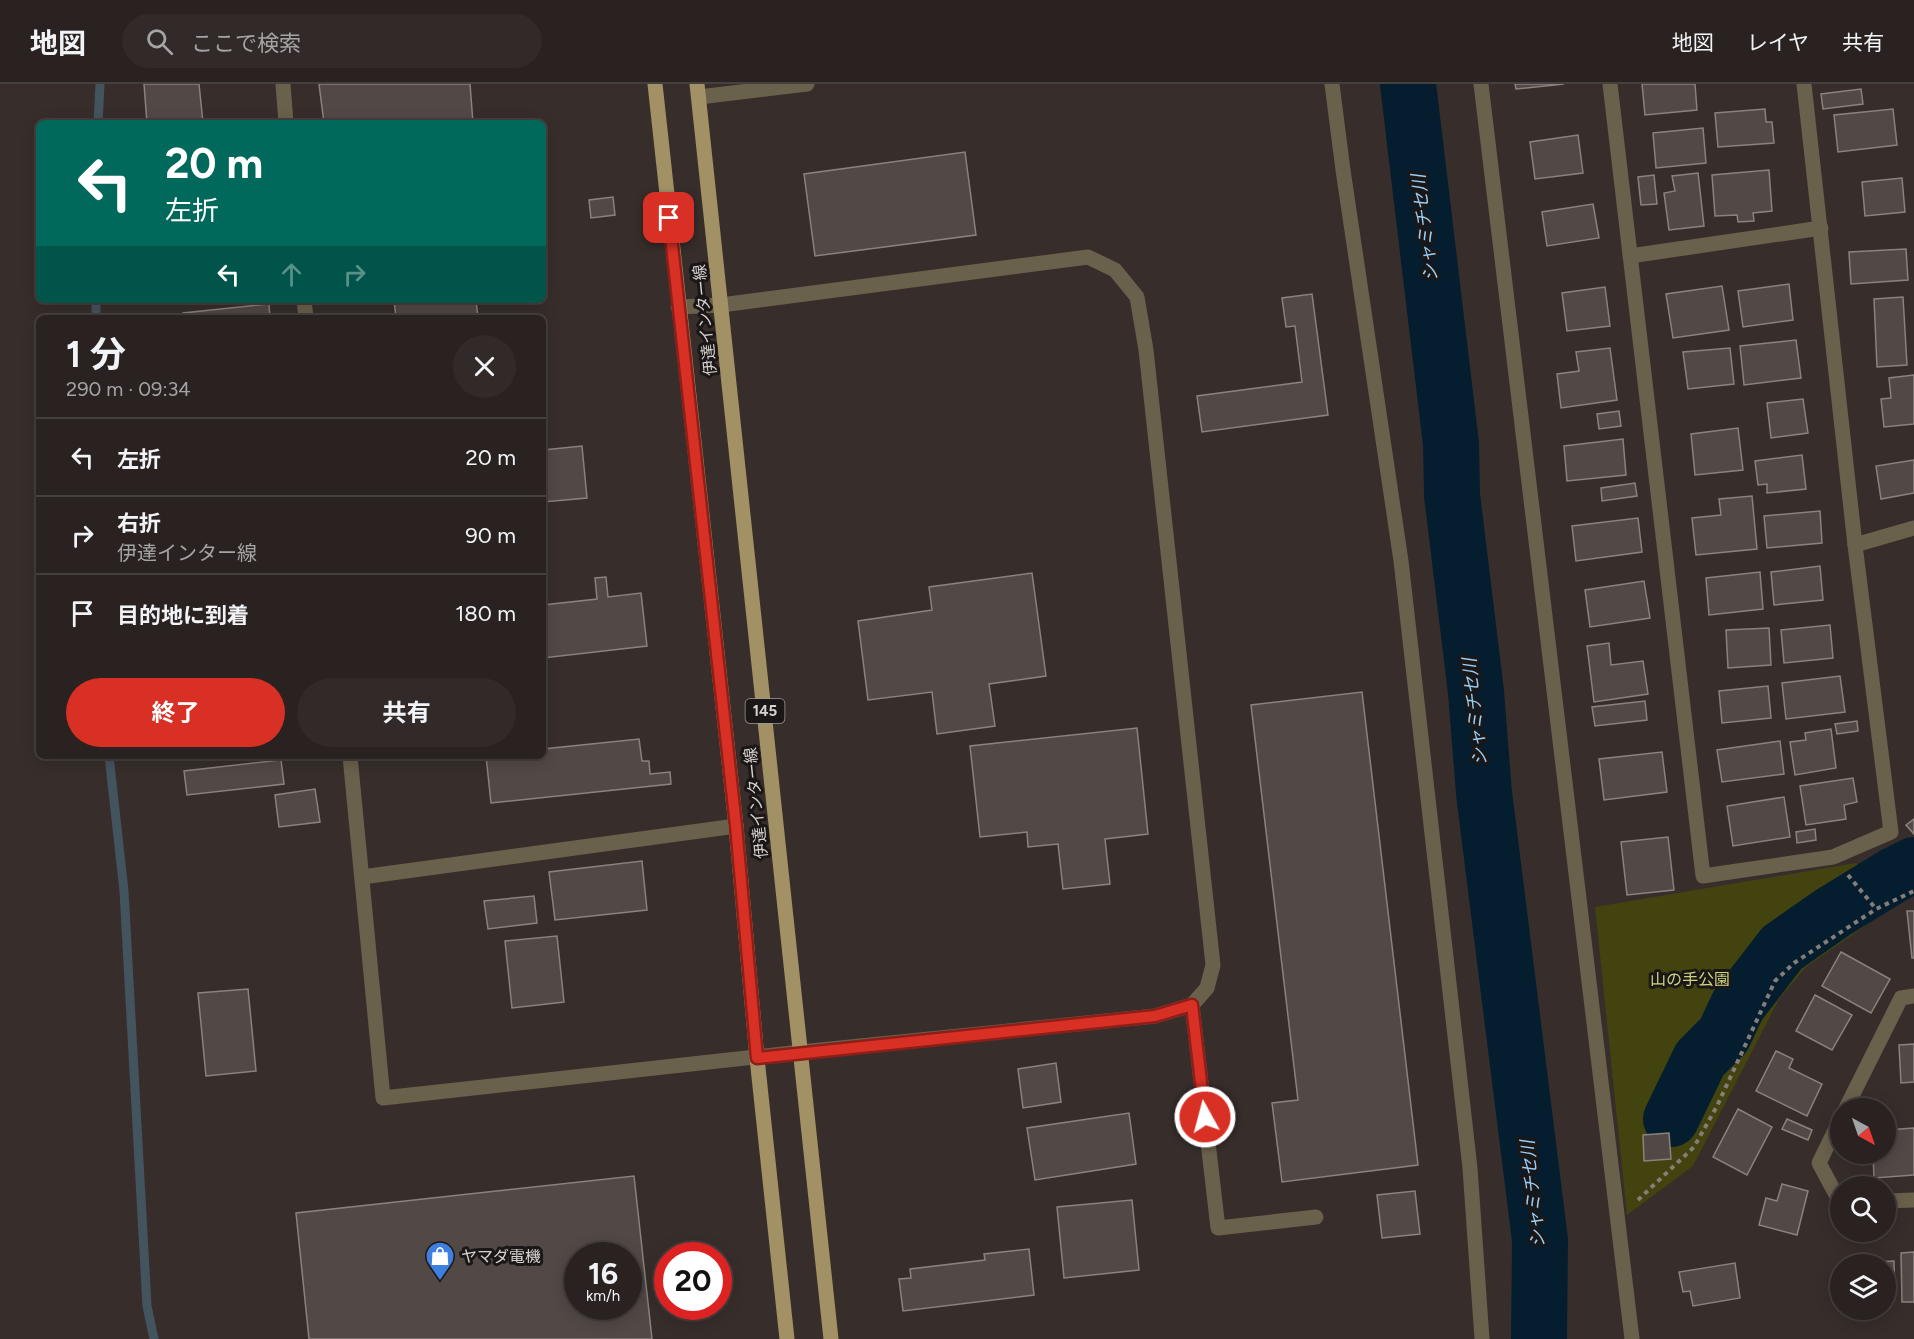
<!DOCTYPE html>
<html lang="ja">
<head>
<meta charset="utf-8">
<style>
	body { margin:0; font-family:Figtree,"Noto Sans JP",sans-serif; background:#312a29; color:#f1f3f6; height:100vh; display:flex; flex-direction:column; font-size:22px; white-space:nowrap }
	* { box-sizing:border-box; margin:0 }
	p { font-size:20px; color:#a5a4a5 }
	.icon { flex:none; width:33px; height:33px; fill:none; stroke:currentColor; stroke-width:2; stroke-linecap:round; stroke-linejoin:round }
	.map { position:relative; flex:1; overflow:hidden }
	.drawer { position:absolute; left:36px; top:231px; width:510px; height:444px; display:flex; flex-direction:column; background:#292220; border-radius:9px; box-shadow:0 3px 15px #0003,0 0 0 2px #453f3e }
	.drawer>* { flex:none }
	.banner { position:absolute; left:36px; top:36px; width:510px; height:183px; border-radius:9px; box-shadow:0 3px 15px #0003,0 0 0 2px #453f3e; background:#00695c; color:#fff; overflow:hidden }
	.needle { width:39px; rotate:140deg }
	.buttons { position:absolute; left:1830px; top:1014px; display:grid; gap:12px }
	.buttons a { display:grid; place-items:center; width:66px; height:66px; border-radius:50%; background:#292220; box-shadow:0 3px 15px #0003,0 0 0 2px #453f3e; font-size:30px }
	.speed { position:absolute; left:564px; top:1158px; display:flex; gap:12px; font-size:30px; font-weight:700; text-align:center }
	.speed>* { display:grid; place-content:center; width:78px; height:78px; border-radius:50%; background:#292220; box-shadow:0 3px 15px #0003,0 0 0 2px #453f3e; line-height:1 }
	.speed small { font-size:15px; font-weight:400 }
	.speed .limit { border:9px solid #d22; background:#fff; color:#111 }
	.pin { position:absolute; display:grid; place-items:center; width:51px; height:51px; color:#fff; margin:-26px; border-radius:12px; box-shadow:0 3px 9px #0006 }
	.me { position:absolute; width:66px; margin:-33px; rotate:353deg; stroke-linejoin:round; filter:drop-shadow(0 0 4px #0008) }
	.turn { display:flex; align-items:center; gap:21px; height:126px; padding:0 30px; font-size:27px }
	.turn .icon { width:78px; height:78px; stroke-width:2.5 }
	.turn b { display:block; font-size:42px; line-height:51px }
	.lanes { display:flex; align-items:center; height:57px; padding:0 30px; background:#0003; justify-content:center; gap:30px; direction:ltr }
	.lanes .off { opacity:.35 }
	.round { display:grid; place-items:center; flex:none; width:63px; height:63px; border-radius:32px; background:#312a29 }
	.headline { display:flex; align-items:center; justify-content:space-between; height:102px; padding:0 30px }
	h1 { font-size:36px; font-weight:700; line-height:45px }
	.primary-button { display:flex; gap:12px; margin-top:auto; padding:12px 30px }
	.primary-button a { flex:1; height:69px; border-radius:36px; background:#d93025; color:#fff; font-size:24px; font-weight:700; line-height:69px; text-align:center }
	.primary-button a+a { background:#312a29; color:#f1f3f6 }
	ul { padding:0; list-style:none }
	li { display:flex; align-items:center; gap:18px; height:78px; padding:0 30px; border-top:2px solid #453f3e }
	li div { flex:1 }
	li b { display:block; font-size:22px }
	li em { font-style:normal }
	header { display:flex; align-items:center; gap:36px; box-sizing:border-box; height:84px; padding:0 30px; background:#292220; border-bottom:2px solid #453f3e }
	header strong { font-size:28px }
	nav { display:flex; gap:33px; margin-inline-start:auto; font-size:21px }
	.search { width:420px; height:54px; background:#312a29; display:flex; align-items:center; gap:15px; box-sizing:border-box; padding:0 21px; border-radius:33px; color:#a5a4a5; font-size:22px }
	.map>svg:first-child { display:block }
	.green { fill:#42430e }
	.lines { fill:none; stroke-linecap:round; stroke-linejoin:round }
	.stream { stroke:#44545f; stroke-width:9 }
	.river { stroke:#051e2f; stroke-width:56 }
	.building { fill:#524946; stroke:#8b817d; stroke-width:1.5; fill-rule:evenodd }
	.path { stroke:#847d7a; stroke-width:4; stroke-dasharray:4.5 4.5; stroke-linecap:butt }
	.service { stroke:#69614c; stroke-width:15 }
	.minor { stroke:#69614c; stroke-width:15 }
	.primary { stroke:#a19164; stroke-width:15 }
	.route-casing { stroke:#8d1f18; stroke-width:15 }
	.route { stroke:#d93025; stroke-width:10 }
	.labels { text-anchor:middle; dominant-baseline:central; stroke-width:6; stroke-linejoin:round; paint-order:stroke }
	.shield { fill:#1b1716; stroke:#9f9a98; stroke-width:1.5 }
	.shield-label { font-size:15px; font-weight:bold; fill:#d7d2d0 }
	.street-label { font-size:16px; fill:#d7d2d0; stroke:#1b1716 }
	.park-label { font-size:16px; fill:#cfd380; stroke:#1b1716 }
	.poi-label { font-size:16px; fill:#d7d2d0; stroke:#1b1716; text-anchor:start }
	.water-label { font-size:18px; font-style:italic; fill:#96cffb; stroke:#1b1716 }
</style>
</head>
<body>
<header>
<strong>地図</strong>
<div class="search"><svg class="icon" aria-label="search" viewBox="0 0 24 24"><circle cx="10" cy="10" r="6"/><path d="M15 15l6 6"/></svg>ここで検索</div>
<nav><a>地図</a><a>レイヤ</a><a>共有</a></nav>
</header>
<div class="map">
<svg width="1914" height="1255" viewBox="0 0 1914 1255">
	<rect width="100%" height="100%" fill="#372e2b"/>
	<!-- green -->
	<polygon class="green" points="1856,779 1885,828 1806,883 1779,915 1693,1082 1627,1131 1595,823"/>
	<g class="lines">
		<!-- stream -->
		<g class="stream">
			<polyline points="98,39 100,0"/>
			<polyline points="96,234 96,216"/>
			<polyline points="109,672 124,807 147,1222 154,1255"/>
		</g>
		<!-- river -->
		<g class="river">
			<polyline points="1408,0 1451,360 1452,411 1476,608 1484,709 1540,1156 1539,1255"/>
			<polyline points="1671,1035 1700,975 1724,951 1738,921 1782,864 1832,829 1894,791 1914,781"/>
		</g>
	</g>
	<!-- building -->
	<g class="building">
		<polygon points="144,0 199,0 203,39 147,39"/>
		<polygon points="319,0 470,0 473,39 324,39"/>
		<polygon points="1515,0 1564,0 1516,5"/>
		<polygon points="1642,0 1695,0 1697,26 1645,31"/>
		<polygon points="1861,5 1863,20 1823,25 1821,10"/>
		<polygon points="1765,25 1766,38 1772,38 1774,59 1718,63 1715,29"/>
		<polygon points="1893,25 1897,61 1838,68 1834,31"/>
		<polygon points="1703,44 1706,79 1656,84 1653,49"/>
		<polygon points="1578,51 1583,89 1535,95 1530,58"/>
		<polygon points="965,68 976,151 815,172 804,90"/>
		<polygon points="1769,86 1772,127 1753,129 1754,137 1738,138 1737,131 1715,132 1712,91"/>
		<polygon points="1698,89 1704,142 1669,146 1664,109 1675,107 1672,92"/>
		<polygon points="1654,91 1657,120 1641,121 1638,93"/>
		<polygon points="1902,94 1905,128 1865,132 1862,98"/>
		<polygon points="613,113 615,131 591,134 589,116"/>
		<polygon points="1593,120 1599,154 1547,162 1542,128"/>
		<polygon points="1906,165 1908,196 1851,200 1849,168"/>
		<polygon points="1789,200 1793,236 1743,243 1738,207"/>
		<polygon points="1722,202 1729,246 1673,254 1666,210"/>
		<polygon points="1605,203 1610,242 1567,247 1562,209"/>
		<polygon points="1312,210 1328,331 1202,348 1197,312 1302,298 1295,242 1286,243 1282,214"/>
		<polygon points="1903,213 1907,281 1877,283 1874,215"/>
		<polygon points="394,216 476,216 478,234 396,234"/>
		<polygon points="269,220 270,234 184,234 183,229"/>
		<polygon points="1796,256 1801,294 1744,301 1740,262"/>
		<polygon points="1610,264 1617,316 1561,324 1557,290 1579,287 1576,268"/>
		<polygon points="1730,264 1734,300 1688,305 1683,268"/>
		<polygon points="1914,291 1914,340 1884,343 1881,315 1891,314 1889,294"/>
		<polygon points="1803,315 1808,349 1771,354 1767,319"/>
		<polygon points="1619,327 1621,342 1599,345 1597,330"/>
		<polygon points="1738,344 1743,386 1695,391 1691,350"/>
		<polygon points="1623,355 1626,391 1567,397 1564,362"/>
		<polygon points="582,362 587,414 543,418 543,366"/>
		<polygon points="1802,371 1806,405 1767,409 1767,400 1758,401 1755,377"/>
		<polygon points="1914,376 1914,409 1881,415 1876,382"/>
		<polygon points="1635,399 1637,412 1602,417 1601,404"/>
		<polygon points="1752,412 1757,465 1696,471 1692,434 1721,431 1719,415"/>
		<polygon points="1820,427 1822,459 1767,464 1764,432"/>
		<polygon points="1638,434 1642,468 1576,477 1572,442"/>
		<polygon points="1820,482 1823,516 1774,521 1771,488"/>
		<polygon points="1760,488 1763,525 1709,531 1706,494"/>
		<polygon points="1032,489 1046,592 989,600 995,642 937,650 932,608 868,616 858,537 932,526 929,503"/>
		<polygon points="606,493 608,513 641,509 647,562 543,574 543,521 597,515 595,494"/>
		<polygon points="1644,497 1650,534 1590,543 1585,506"/>
		<polygon points="1830,541 1833,574 1784,579 1781,546"/>
		<polygon points="1769,544 1771,581 1728,584 1726,546"/>
		<polygon points="1609,559 1611,581 1643,577 1648,610 1594,618 1587,562"/>
		<polygon points="1840,592 1845,628 1786,635 1782,599"/>
		<polygon points="1768,602 1771,634 1722,639 1719,607"/>
		<polygon points="1362,608 1418,1081 1282,1098 1272,1019 1298,1016 1251,621"/>
		<polygon points="1645,617 1647,636 1595,642 1592,623"/>
		<polygon points="1857,637 1858,647 1837,650 1835,640"/>
		<polygon points="1137,644 1148,750 1105,755 1110,800 1063,805 1058,760 1028,763 1027,748 980,753 970,662"/>
		<polygon points="1831,645 1836,684 1795,691 1790,658 1806,656 1805,649"/>
		<polygon points="639,655 642,677 649,677 650,690 670,688 671,700 491,719 486,672 543,672 543,665"/>
		<polygon points="1780,657 1784,690 1722,698 1717,666"/>
		<polygon points="1662,668 1667,708 1604,716 1599,675"/>
		<polygon points="281,676 284,700 187,711 184,687"/>
		<polygon points="1853,694 1857,718 1844,721 1846,735 1806,741 1800,702"/>
		<polygon points="315,705 320,738 279,743 275,711"/>
		<polygon points="1784,713 1790,753 1733,762 1727,722"/>
		<polygon points="1914,735 1914,750 1906,741"/>
		<polygon points="1815,745 1816,756 1797,759 1796,748"/>
		<polygon points="1668,753 1674,806 1627,811 1621,758"/>
		<polygon points="642,777 647,826 555,836 549,788"/>
		<polygon points="534,812 537,839 488,845 484,817"/>
		<polygon points="1907,827 1914,827 1914,874 1912,874"/>
		<polygon points="557,852 564,918 512,924 505,857"/>
		<polygon points="1841,868 1890,895 1871,929 1822,902"/>
		<polygon points="248,905 256,987 206,992 198,909"/>
		<polygon points="1815,911 1852,931 1832,966 1796,947"/>
		<polygon points="1914,960 1914,998 1901,999 1899,961"/>
		<polygon points="1776,967 1793,975 1789,984 1822,1000 1807,1032 1756,1007"/>
		<polygon points="1056,979 1061,1018 1023,1024 1018,985"/>
		<polygon points="1738,1025 1772,1043 1747,1091 1713,1073"/>
		<polygon points="1129,1029 1136,1080 1035,1096 1027,1044"/>
		<polygon points="1787,1035 1812,1046 1808,1056 1782,1045"/>
		<polygon points="1914,1044 1914,1091 1874,1094 1873,1070 1886,1070 1886,1046"/>
		<polygon points="1669,1049 1671,1075 1644,1077 1643,1051"/>
		<path d="M634,1092l18,163h-343l-13,-126zM578,1172h50v50h-50z"/>
		<polygon points="1782,1100 1808,1107 1797,1151 1759,1141 1766,1114 1777,1117"/>
		<polygon points="1415,1107 1420,1150 1382,1154 1377,1111"/>
		<polygon points="1132,1116 1139,1186 1064,1194 1057,1123"/>
		<polygon points="1029,1165 1034,1211 903,1227 899,1195 911,1194 910,1185 985,1176 984,1170"/>
		<polygon points="1914,1168 1914,1218 1902,1218 1901,1169"/>
		<polygon points="1894,1177 1895,1215 1886,1215 1886,1180 1840,1180 1840,1209 1839,1180"/>
		<polygon points="1735,1179 1740,1214 1693,1222 1690,1207 1683,1208 1679,1188"/>
	</g>
	<g class="lines">
		<!-- path -->
		<g class="path">
			<polyline points="1848,791 1876,825"/>
			<polyline points="1638,1116 1694,1063 1717,1022 1775,897 1794,879 1876,825 1914,807"/>
		</g>
		<!-- service -->
		<g class="service">
			<polyline points="1481,0 1632,1255"/>
			<polyline points="699,13 807,0"/>
			<polyline points="362,793 736,742"/>
			<polyline points="1192,921 1218,1144 1316,1133"/>
		</g>
		<!-- minor -->
		<g class="minor">
			<polyline points="283,0 286,39"/>
			<polyline points="1332,0 1343,86 1401,477 1470,1084 1482,1255"/>
			<polyline points="1610,0 1703,792 1833,773 1891,748 1855,461 1804,0"/>
			<polyline points="1630,172 1821,144"/>
			<polyline points="304,216 306,234"/>
			<polyline points="1855,461 1914,444"/>
			<polyline points="350,672 383,1014 801,968 1155,932 1192,921 1207,904 1213,881 1146,266 1137,213 1115,186 1088,173 721,221 678,223"/>
			<polyline points="1846,1024 1901,914 1914,912"/>
			<polyline points="1840,1036 1819,1079 1840,1118"/>
			<polyline points="1886,1117 1914,1116"/>
		</g>
		<!-- primary -->
		<g class="primary">
			<polyline points="655,0 736,742 757,974 787,1255"/>
			<polyline points="697,0 831,1255"/>
		</g>
	</g>
	<g class="lines">
		<!-- route casing -->
		<g class="route-casing">
			<polyline id="route" points="669,134 736,742 757,974 1155,932 1192,921 1205,1033"/>
		</g>
		<!-- route -->
		<use href="#route" class="route"/>
	</g>
	<!-- icons -->
	<defs>
		<g id="shop-pin" transform="scale(1.5)"><path d="M0 17L-7.5 6A9.5 9.5 0 1 1 7.5 6Z" fill="#3f7fe0" stroke="#1b1716"/><path d="M-5-2.5h2.3a2.7 3.5 0 0 1 5.4 0H5L5.5 6h-11ZM-1.5-2.5h3a1.5 2.3 0 0 0-3 0Z" fill="#fff"/></g>
	</defs>
	<g fill-rule="evenodd">
		<use href="#shop-pin" x="440" y="1172"/>
	</g>
	<g class="labels">
		<!-- shield labels -->
		<rect class="shield" x="745.5" y="615" width="39" height="24" rx="4.5"/>
		<g class="shield-label">
			<text x="765" y="627">145</text>
		</g>
		<!-- street labels -->
		<g class="street-label">
			<text transform="translate(705 236) rotate(-96)">伊達インター線</text>
			<text transform="translate(756 719) rotate(-96)">伊達インター線</text>
		</g>
		<!-- park labels -->
		<g class="park-label">
			<text x="1690" y="895">山の手公園</text>
		</g>
		<!-- poi labels -->
		<g class="poi-label">
			<text x="461" y="1172">ヤマダ電機</text>
		</g>
		<!-- water labels -->
		<g class="water-label">
			<text transform="translate(1425 144) rotate(-97)">シャミチセ川</text>
			<text transform="translate(1475 628) rotate(-96)">シャミチセ川</text>
			<text transform="translate(1533 1110) rotate(-96)">シャミチセ川</text>
		</g>
	</g>
</svg>
<div class="buttons">
<a><svg class="needle" viewBox="-14 -14 28 28"><path d="M0-13l5 13h-10z" fill="#e53935"/><path d="M0 13l5-13h-10z" fill="#a5a4a5"/></svg></a>
<a><svg class="icon" aria-label="search" viewBox="0 0 24 24"><circle cx="10" cy="10" r="6"/><path d="M15 15l6 6"/></svg></a>
<a><svg class="icon" aria-label="layers" viewBox="0 0 24 24"><path d="M12 4l9 5-9 5-9-5zM3 14l9 5 9-5"/></svg></a>
</div>
<div class="speed"><div>16<small>km/h</small></div><div class="limit">20</div></div>
<div class="pin" style="left:669px;top:134px;background:#d93025"><svg class="icon" aria-label="arrive" viewBox="0 0 24 24"><path d="M6 21V4h12l-3 4 3 4H6"/></svg></div>
<svg class="me" style="left:1205px;top:1033px" viewBox="-20 -20 40 40"><circle r="17" fill="#d93025" stroke="#fff" stroke-width="3"/><path d="M0-11L8 9 0 5-8 9z" fill="#fff"/></svg>
<div class="banner">
<div class="turn"><svg class="icon" aria-label="left" viewBox="0 0 24 24"><path d="M17 20v-9H6M10 6l-5 5 5 5"/></svg><div><b>20 m</b>左折</div></div>
<div class="lanes"><svg class="icon" aria-label="left" viewBox="0 0 24 24"><path d="M17 20v-9H6M10 6l-5 5 5 5"/></svg><svg class="icon off" aria-label="ahead" viewBox="0 0 24 24"><path d="M12 20V5M6 11l6-6 6 6"/></svg><svg class="icon off" aria-label="right" viewBox="0 0 24 24"><path d="M7 20v-9h11M14 6l5 5-5 5"/></svg></div>
</div>
<section class="drawer">
<div class="headline"><div><h1>1 分</h1><p>290 m · 09:34</p></div><a class="round"><svg class="icon" aria-label="close" viewBox="0 0 24 24"><path d="M6 6l12 12M18 6L6 18"/></svg></a></div>
<ul>
<li><svg class="icon" aria-label="left" viewBox="0 0 24 24"><path d="M17 20v-9H6M10 6l-5 5 5 5"/></svg><div><b>左折</b></div><em>20 m</em></li>
<li><svg class="icon" aria-label="right" viewBox="0 0 24 24"><path d="M7 20v-9h11M14 6l5 5-5 5"/></svg><div><b>右折</b><p>伊達インター線</p></div><em>90 m</em></li>
<li><svg class="icon" aria-label="arrive" viewBox="0 0 24 24"><path d="M6 21V4h12l-3 4 3 4H6"/></svg><div><b>目的地に到着</b></div><em>180 m</em></li>
</ul>
<div class="primary-button"><a>終了</a><a>共有</a></div>
</section>
</div>
</body>
</html>
